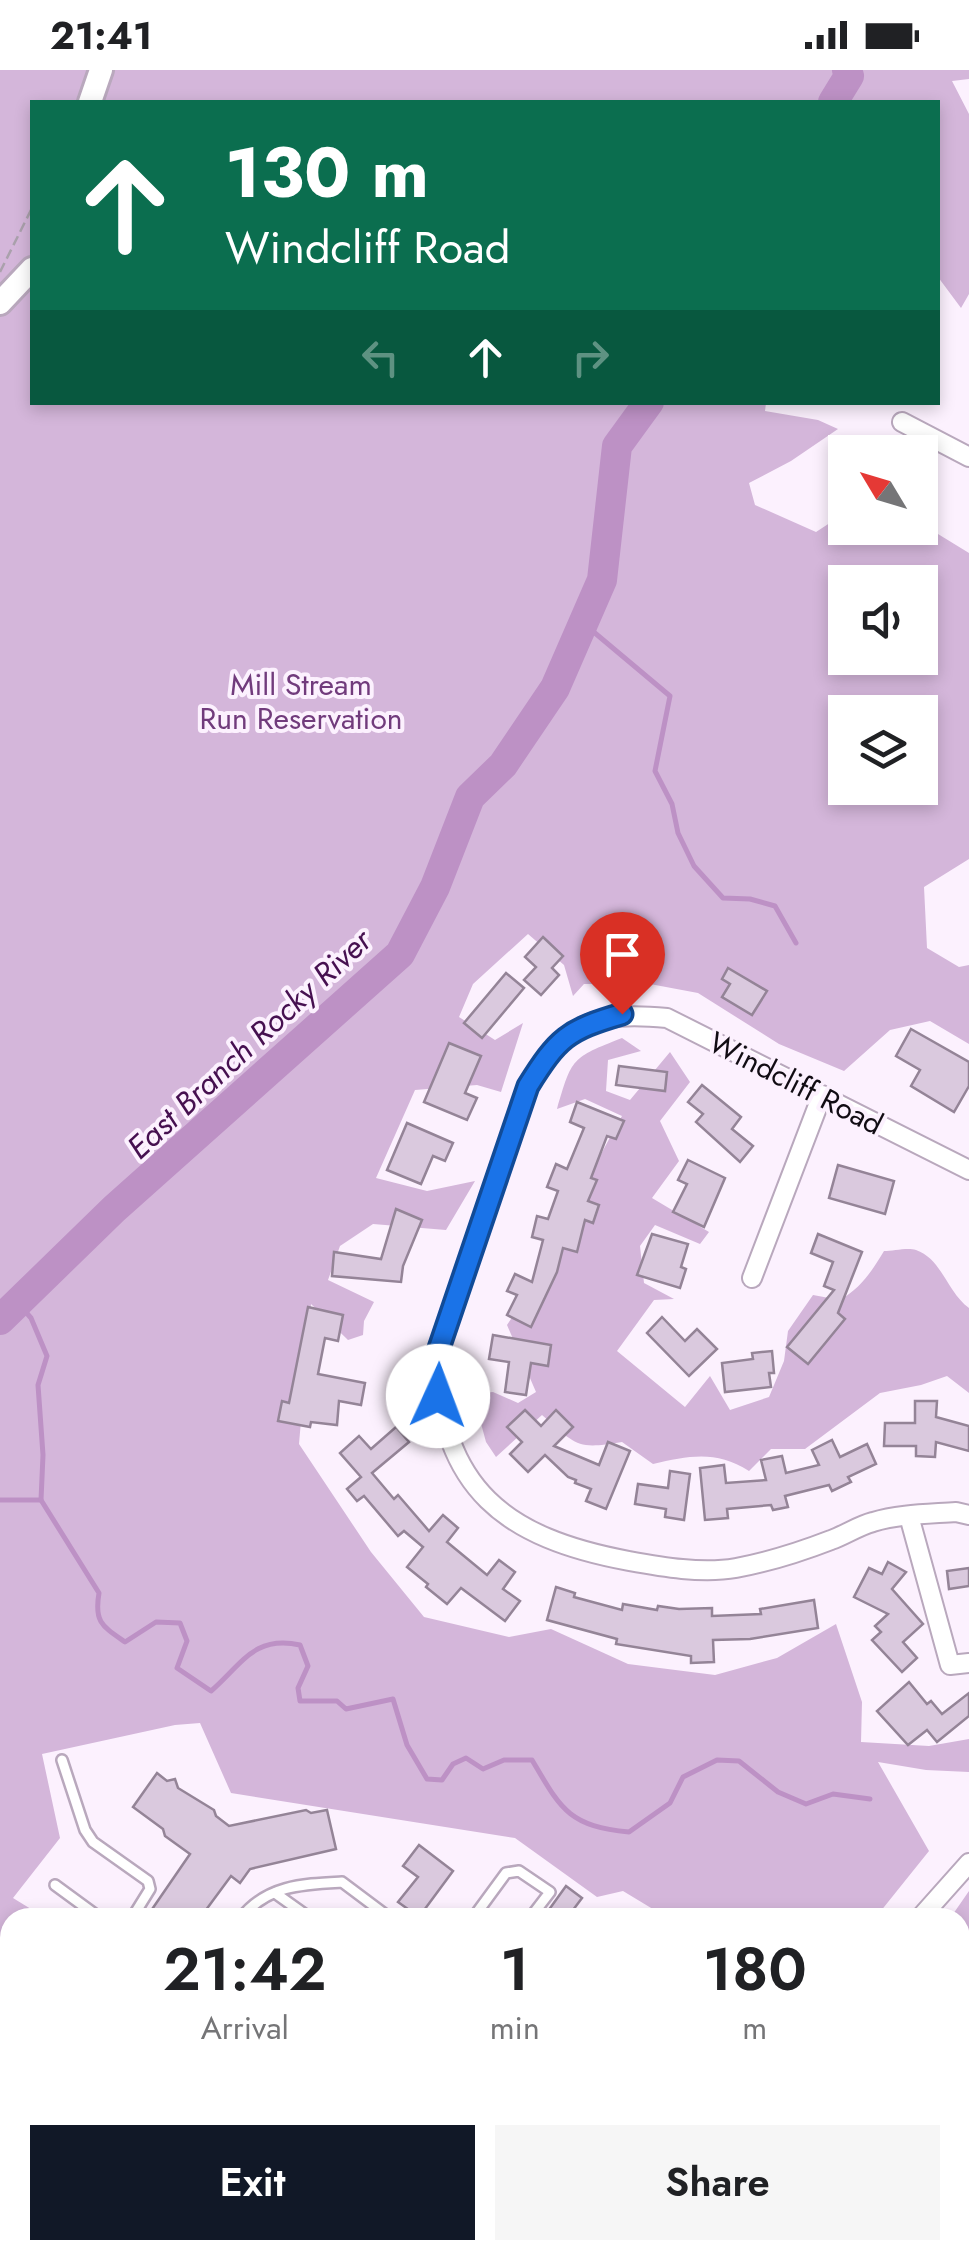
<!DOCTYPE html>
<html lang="en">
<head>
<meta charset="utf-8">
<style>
	body { margin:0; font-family:Jost,sans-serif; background:#f6f6f6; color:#202124; height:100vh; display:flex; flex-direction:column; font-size:38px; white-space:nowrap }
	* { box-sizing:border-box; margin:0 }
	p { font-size:32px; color:#757577 }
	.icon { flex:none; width:55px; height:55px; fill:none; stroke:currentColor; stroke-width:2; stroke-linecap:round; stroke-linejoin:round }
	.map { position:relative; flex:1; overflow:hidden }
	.sheet { position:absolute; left:0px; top:1838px; width:970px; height:352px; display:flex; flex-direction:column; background:#fff; border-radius:30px 30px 0 0; box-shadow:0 5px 15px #0003 }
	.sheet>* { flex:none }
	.hud { position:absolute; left:30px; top:30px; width:910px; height:305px; border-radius:0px; box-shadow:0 5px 15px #0003; background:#0b6e4f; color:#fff; overflow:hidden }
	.needle { width:65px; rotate:308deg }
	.controls { position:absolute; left:828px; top:365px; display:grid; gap:20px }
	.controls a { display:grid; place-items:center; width:110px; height:110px; border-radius:0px; background:#fff; box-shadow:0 5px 15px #0003; font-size:50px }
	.pin { position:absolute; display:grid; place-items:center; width:85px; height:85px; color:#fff; margin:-102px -42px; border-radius:50% 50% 50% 0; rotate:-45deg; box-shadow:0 0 10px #0007 }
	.pin .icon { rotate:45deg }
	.me { position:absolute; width:110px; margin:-55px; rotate:2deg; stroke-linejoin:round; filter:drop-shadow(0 0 8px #0008) }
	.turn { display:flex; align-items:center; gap:35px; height:210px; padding:0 30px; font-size:45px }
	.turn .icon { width:130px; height:130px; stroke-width:2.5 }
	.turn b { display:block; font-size:70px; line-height:85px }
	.lanes { display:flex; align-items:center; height:95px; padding:0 30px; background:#0003; justify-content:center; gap:50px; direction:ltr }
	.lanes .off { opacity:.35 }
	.eta { display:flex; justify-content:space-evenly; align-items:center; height:170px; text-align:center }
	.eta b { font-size:60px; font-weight:600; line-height:70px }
	.primary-button { display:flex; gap:20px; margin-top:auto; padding:20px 30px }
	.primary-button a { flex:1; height:115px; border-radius:0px; background:#111827; color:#fff; font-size:40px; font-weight:600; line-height:115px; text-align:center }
	.primary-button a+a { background:#f6f6f6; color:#202124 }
	.status { display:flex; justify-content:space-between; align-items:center; height:70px; padding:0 50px; background:#fff; direction:ltr }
	.status svg { height:28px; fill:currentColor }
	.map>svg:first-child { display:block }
	.built { fill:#f9e6fd }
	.green { fill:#d4b6da; fill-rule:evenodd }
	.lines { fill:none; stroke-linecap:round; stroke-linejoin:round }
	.stream { stroke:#bd91c5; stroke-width:5 }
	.river { stroke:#bd91c5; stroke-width:30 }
	.building { fill:#dac9de; stroke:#948497; stroke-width:2.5 }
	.lane-casing { stroke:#b9a8bd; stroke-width:14 }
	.street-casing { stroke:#b9a8bd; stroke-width:22 }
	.secondary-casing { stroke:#b9a8bd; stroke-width:28 }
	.primary-casing { stroke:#b9a8bd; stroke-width:30 }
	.path { stroke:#aaa1ac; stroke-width:2.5; stroke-dasharray:10 5; stroke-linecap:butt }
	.lane { stroke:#fff; stroke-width:9 }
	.street { stroke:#fff; stroke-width:18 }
	.secondary { stroke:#fff; stroke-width:22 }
	.primary { stroke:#fff; stroke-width:25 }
	.route-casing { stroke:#114b97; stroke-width:25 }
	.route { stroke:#1a73e8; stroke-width:18 }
	.labels { text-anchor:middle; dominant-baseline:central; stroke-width:8; stroke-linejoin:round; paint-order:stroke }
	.park-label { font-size:30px; fill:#713b7c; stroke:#fcf1fe }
	.street-label { font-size:30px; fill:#110c13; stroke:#fcf1fe }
	.water-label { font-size:32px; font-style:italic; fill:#461050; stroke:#fcf1fe }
</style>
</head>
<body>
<div class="status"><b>21:41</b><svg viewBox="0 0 49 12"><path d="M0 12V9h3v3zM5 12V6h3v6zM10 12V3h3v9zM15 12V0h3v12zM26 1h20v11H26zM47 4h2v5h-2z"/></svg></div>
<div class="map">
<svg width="969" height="2189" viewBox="0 0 969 2189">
	<rect width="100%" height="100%" fill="#fcf1fe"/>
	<!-- built -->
	<g class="built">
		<polygon points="27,2180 315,2180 308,2189 42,2189"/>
		<polygon points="728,2180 945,2180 958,2189 721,2189"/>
	</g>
	<!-- green -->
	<g class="green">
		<path d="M0,0h969v9l-17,2 17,33v180l-8,14 -23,-31v-175h-906v300l734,1 -1,8 53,9 20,9 -47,32 -42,22 6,22 61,27 29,-19v15h75v-5l49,30v306l-45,28 3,61 32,19 10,-2v79l-39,-23 -40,9 -46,41 -65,-27 -81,-51 -48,-9h-66l-11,12 -9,-31 -36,-31 -55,50 -14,33 36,23 28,-17 -22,69 -24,-7 -62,5 -39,88 51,13 48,-10 -29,49 -73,-6 -33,22 -12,34 46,22 -10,19 -1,14 -15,5 -37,-36 -12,140 72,108 53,65 85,20 42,-8 77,35 87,11 62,-17 59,-34 26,78 -1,40 68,4 40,-7v33l-43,-2 -48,-8 51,89 -53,66h-210l-43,-26 -26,6 -82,-59 -284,-45 -31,-70 -25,2 -133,29 18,84 -47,60 26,16 -3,3 -26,1v38l-10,15zM845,512h75v76h-75zM845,642h75v76h-75z"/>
		<path d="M622,968l19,13 -33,9 -2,31 24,9 40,-48 20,30 -30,39 19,40 -27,37 57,34 -9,12 -45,-19 -15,21 4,37 30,16 -20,1 -37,51 68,56 25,-31 20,34 39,-13 15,-36 4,-30 25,-36 27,5c21,-12 32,-29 44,-49 9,0 24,-4 32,-1 26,9 31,42 53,58v85l-22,-17 -26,9 -41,8 -75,56h-34l-22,22c-33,-21 -60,-15 -96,-7l-31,-22c-47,8 -45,3 -80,-27l-46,42 -10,-15 -13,-48 20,-2 25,11 18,-11 -29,-67c45,-66 75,-140 115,-209l-37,-17 -28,10c15,-51 14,-51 65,-71z"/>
		<polygon points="969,1821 969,1916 960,1909 960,1848 951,1847"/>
		<polygon points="0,1930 10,1937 10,1985 0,1996"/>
	</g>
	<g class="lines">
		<!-- stream -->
		<g class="stream">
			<polyline points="583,553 670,626 655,701 672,734 678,763 694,796 723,828 750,829 775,836 796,873"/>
			<polyline points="0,1430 41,1430 43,1385 38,1315 47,1286 31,1248 18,1233"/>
			<path d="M41,1430l58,93c-5,29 3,33 26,49l31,-20 24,1 7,18 -10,27 34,23c31,-27 43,-56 89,-46l8,21 -10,22 2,13h37l9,8 47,-10 14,46 20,34 15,1 11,-16 13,-6 17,11 21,-9h28c29,49 36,66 97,72l41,-29 13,-26 34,-17 22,1 39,31 28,12 27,-10 37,5"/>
		</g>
		<!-- river -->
		<g class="river">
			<polyline points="833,32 849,6 847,0"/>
			<polyline points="0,1250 114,1139 400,884 435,817 470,727 503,695 555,618 602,510 617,376 649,332"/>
		</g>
	</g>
	<!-- building -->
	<g class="building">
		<polygon points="543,867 563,886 552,898 559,905 541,925 524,910 536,897 525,887"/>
		<polygon points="728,898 767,921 752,945 722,927 730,914 722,909"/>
		<polygon points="506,903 524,918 482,968 464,953"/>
		<polygon points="911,959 969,992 969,1016 954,1042 911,1016 920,1000 896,986"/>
		<polygon points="449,973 481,986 465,1023 477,1028 467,1050 424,1032"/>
		<polygon points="619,996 667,1002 665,1021 616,1015"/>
		<polygon points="702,1015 741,1047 732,1059 753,1076 740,1092 696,1052 703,1044 688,1032"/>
		<polygon points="577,1032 624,1051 616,1069 607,1066 591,1108 597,1110 588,1131 599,1135 593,1153 585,1150 577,1182 563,1178 557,1202 531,1257 507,1245 517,1225 507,1221 515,1204 532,1212 543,1170 532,1167 537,1146 548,1149 558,1121 547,1117 556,1094 567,1099 584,1058 570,1052"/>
		<polygon points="407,1053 453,1073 445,1091 433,1086 421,1114 387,1100"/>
		<polygon points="688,1090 725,1108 704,1157 673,1142 687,1114 678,1110"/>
		<polygon points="838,1095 894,1111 885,1144 829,1128"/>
		<polygon points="396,1139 422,1150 403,1196 401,1212 332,1206 334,1182 381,1189"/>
		<polygon points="652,1164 688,1174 681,1197 686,1199 680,1218 637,1205"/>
		<polygon points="818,1164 862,1182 838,1243 845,1249 808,1294 787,1277 834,1220 824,1216 833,1192 811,1183"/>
		<polygon points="308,1237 343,1245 338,1271 325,1268 318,1304 365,1313 361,1335 339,1331 337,1355 311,1352 310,1357 278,1351 282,1331 289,1333"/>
		<polygon points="662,1247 685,1271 697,1259 717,1279 689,1306 647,1263"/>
		<polygon points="493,1265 551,1275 548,1296 531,1293 526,1325 505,1322 509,1292 489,1289"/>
		<polygon points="772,1281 774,1303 769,1303 771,1317 725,1322 722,1293 753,1289 752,1283"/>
		<polygon points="915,1331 937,1331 936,1347 969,1356 969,1381 936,1372 935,1387 916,1386 916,1376 884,1376 885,1353 915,1353"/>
		<polygon points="525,1340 541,1356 556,1340 573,1357 554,1376 599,1395 608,1372 630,1381 606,1439 586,1431 591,1419 575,1413 576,1410 568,1407 545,1385 528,1402 510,1384 522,1372 507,1357"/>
		<polygon points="396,1357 409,1372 372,1403 394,1429 398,1425 429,1461 443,1445 458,1458 447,1472 487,1505 499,1490 515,1502 503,1519 520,1531 505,1551 461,1518 447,1534 426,1517 428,1514 407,1497 423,1477 404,1461 398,1466 364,1426 357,1431 347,1419 361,1407 340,1383 359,1366 371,1379"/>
		<polygon points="832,1370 840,1387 867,1374 876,1394 848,1407 851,1412 832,1421 829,1415 785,1426 788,1437 773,1440 771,1435 727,1439 728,1448 705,1450 700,1398 724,1395 726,1413 766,1410 761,1390 782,1386 786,1403 819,1395 812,1380"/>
		<polygon points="670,1401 690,1404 684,1450 665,1447 666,1439 635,1434 638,1414 668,1418"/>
		<polygon points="888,1492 906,1502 892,1519 923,1554 903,1572 917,1588 902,1602 872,1570 881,1562 875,1556 888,1544 854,1527 869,1498 882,1504"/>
		<polygon points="969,1498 969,1516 949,1519 947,1501"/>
		<polygon points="556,1517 575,1523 574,1527 622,1540 623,1534 657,1540 658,1536 679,1539 712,1538 712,1546 761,1544 760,1539 814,1530 818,1558 750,1569 713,1570 714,1592 691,1593 691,1586 616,1574 617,1569 547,1550"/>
		<polygon points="909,1612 927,1634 931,1631 942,1644 969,1623 969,1646 937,1672 927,1660 908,1675 877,1641"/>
		<polygon points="157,1703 167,1711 175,1709 178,1718 214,1740 216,1746 229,1756 306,1740 311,1743 327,1740 336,1779 250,1799 240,1813 231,1806 200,1848 146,1848 190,1784 165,1766 163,1759 133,1737"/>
		<polygon points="419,1775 453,1801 419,1847 398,1832 418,1807 403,1796"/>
		<polygon points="566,1816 582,1828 567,1848 543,1848"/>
	</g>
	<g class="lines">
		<!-- lane casing -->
		<g class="lane-casing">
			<g id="lane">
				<polyline points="62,1690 85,1760 93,1772 148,1811 150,1819 132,1848"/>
				<polyline points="55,1815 100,1848"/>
				<polyline points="275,1823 310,1848"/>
				<path d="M241,1848c26,-33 62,-34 101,-36l48,36"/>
				<polyline points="473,1848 506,1803 519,1801 550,1822 530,1848"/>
				<polyline points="0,2079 10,2085"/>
				<polyline points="284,2189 291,2180"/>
				<polyline points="346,2189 354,2180"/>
			</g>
		</g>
		<!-- street casing -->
		<g class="street-casing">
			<g id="street">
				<polyline points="902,352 969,387"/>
				<path d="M969,1100l-302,-152c-74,-7 -100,5 -139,68l-92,271c5,132 69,181 193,204 33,6 73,13 107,7 32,-6 64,-16 95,-28 14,-5 27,-14 42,-18 26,-8 56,-8 83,-10l13,3"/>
				<polyline points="752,1208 822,1025"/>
				<polyline points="909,1446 950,1595 969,1593"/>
				<polyline points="920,1848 969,1793"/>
				<polyline points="960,2023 969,2030"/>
				<polyline points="673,2189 679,2180"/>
			</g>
		</g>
		<!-- secondary casing -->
		<g class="secondary-casing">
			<g id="secondary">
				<polyline points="90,32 101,0"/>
				<polyline points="0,233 32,199"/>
			</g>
		</g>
		<!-- primary casing -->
		<g class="primary-casing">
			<polyline id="primary" points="0,2186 4,2189"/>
		</g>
		<!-- path -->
		<polyline class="path" points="0,202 32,138"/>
		<!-- lane -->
		<use href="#lane" class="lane"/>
		<!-- street -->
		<use href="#street" class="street"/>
		<!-- secondary -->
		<use href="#secondary" class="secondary"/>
		<!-- primary -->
		<use href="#primary" class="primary"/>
	</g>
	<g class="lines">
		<!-- route casing -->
		<g class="route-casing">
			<path id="route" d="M438,1326l-2,-39 92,-271c30,-48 39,-56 94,-72"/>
		</g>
		<!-- route -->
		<use href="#route" class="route"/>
	</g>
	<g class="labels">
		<!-- park labels -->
		<g class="park-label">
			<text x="301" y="614">Mill Stream<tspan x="301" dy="34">Run Reservation</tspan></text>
		</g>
		<!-- street labels -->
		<g class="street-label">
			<text transform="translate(796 1013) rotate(27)">Windcliff Road</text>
		</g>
		<!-- water labels -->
		<g class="water-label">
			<text transform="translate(249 974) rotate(-43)">East Branch Rocky River</text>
		</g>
	</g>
</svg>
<div class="controls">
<a><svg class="needle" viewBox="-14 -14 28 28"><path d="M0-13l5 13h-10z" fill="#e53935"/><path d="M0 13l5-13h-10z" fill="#757577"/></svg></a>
<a><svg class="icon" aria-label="sound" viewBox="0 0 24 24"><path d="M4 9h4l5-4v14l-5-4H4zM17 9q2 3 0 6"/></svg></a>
<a><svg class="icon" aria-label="layers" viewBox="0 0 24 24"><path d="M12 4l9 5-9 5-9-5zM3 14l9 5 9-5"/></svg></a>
</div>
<div class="pin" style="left:622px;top:944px;background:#d93025"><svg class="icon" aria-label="arrive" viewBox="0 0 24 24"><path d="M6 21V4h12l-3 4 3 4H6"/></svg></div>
<svg class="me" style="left:438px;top:1326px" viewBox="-20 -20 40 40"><circle r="19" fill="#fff"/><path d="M0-13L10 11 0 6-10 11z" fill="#1a73e8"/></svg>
<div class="hud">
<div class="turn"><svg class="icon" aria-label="ahead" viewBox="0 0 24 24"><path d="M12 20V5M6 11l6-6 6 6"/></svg><div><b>130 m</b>Windcliff Road</div></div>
<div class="lanes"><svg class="icon off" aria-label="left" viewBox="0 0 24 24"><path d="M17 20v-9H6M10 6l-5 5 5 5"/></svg><svg class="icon" aria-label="ahead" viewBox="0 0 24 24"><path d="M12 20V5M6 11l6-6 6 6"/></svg><svg class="icon off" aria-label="right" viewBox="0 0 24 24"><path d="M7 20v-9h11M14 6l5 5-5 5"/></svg></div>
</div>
<section class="sheet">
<div class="eta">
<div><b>21:42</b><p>Arrival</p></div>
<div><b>1</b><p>min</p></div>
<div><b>180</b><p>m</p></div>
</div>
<div class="primary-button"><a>Exit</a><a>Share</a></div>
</section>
</div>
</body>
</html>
